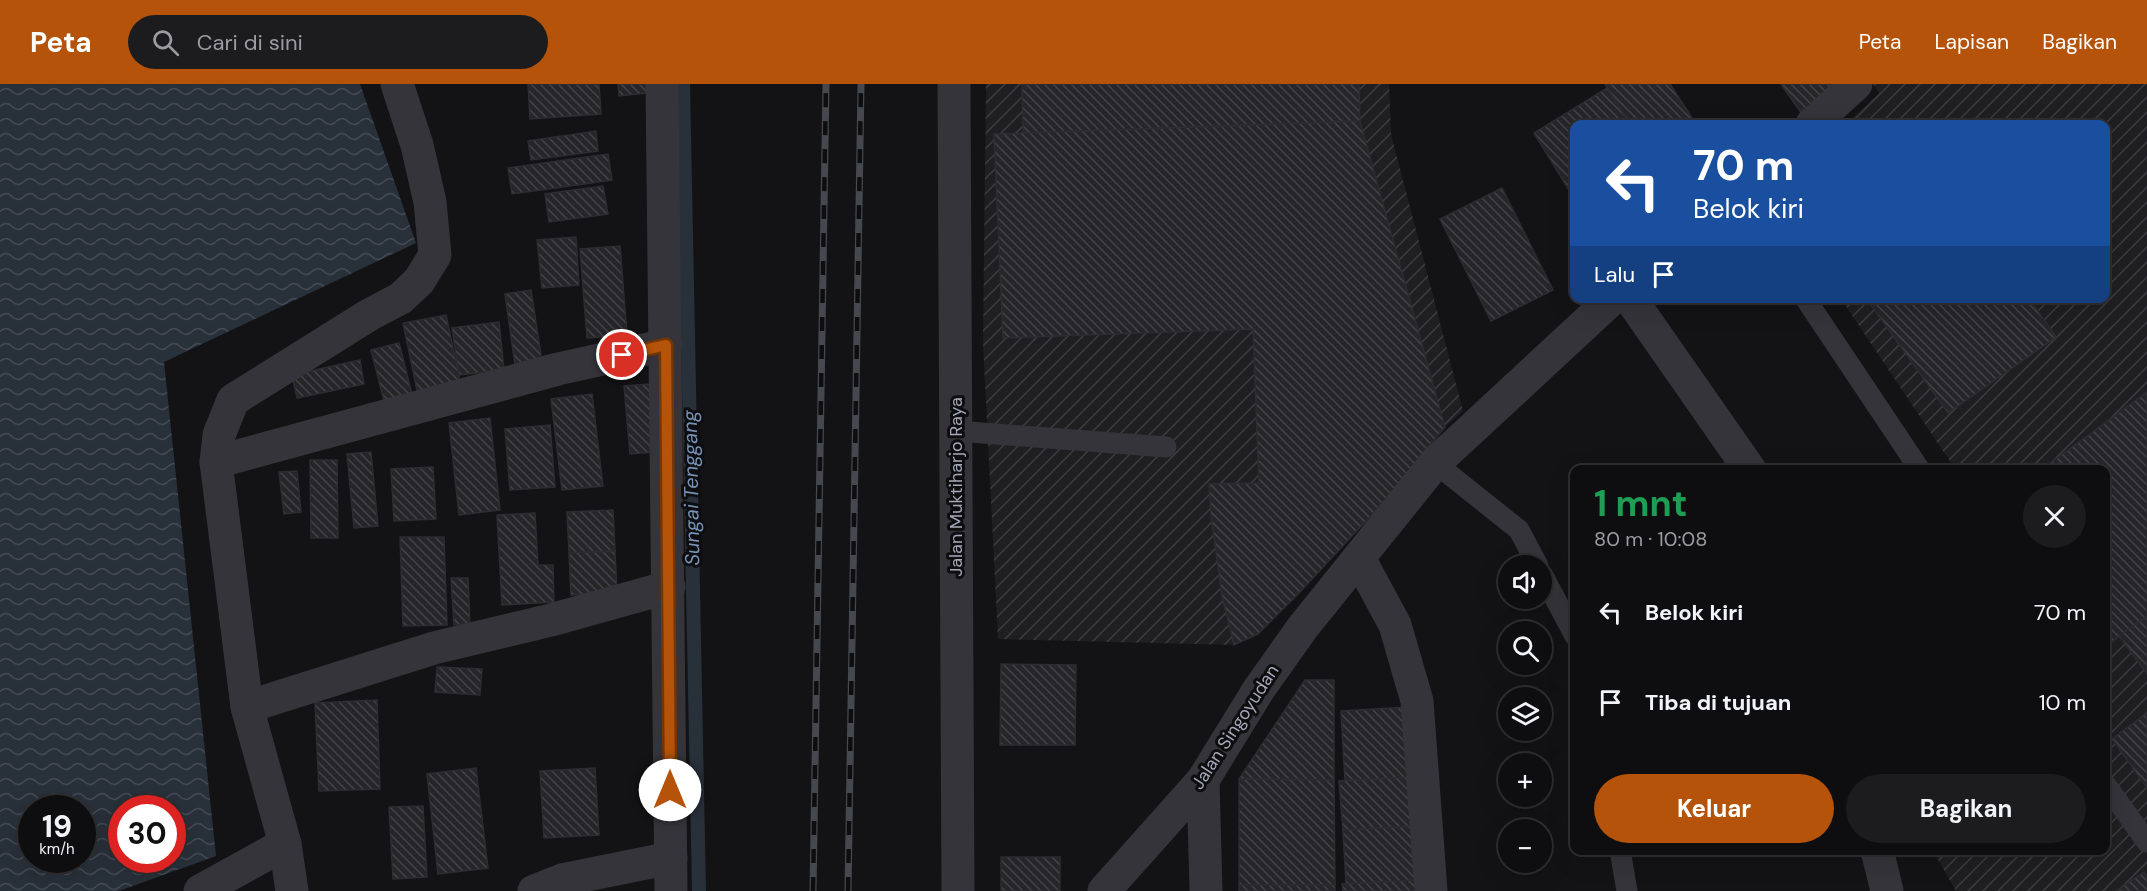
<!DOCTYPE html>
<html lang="id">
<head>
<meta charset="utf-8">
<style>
	body { margin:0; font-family:"DM Sans",sans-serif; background:#1c1c1e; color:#f1f3f6; height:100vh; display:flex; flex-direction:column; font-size:22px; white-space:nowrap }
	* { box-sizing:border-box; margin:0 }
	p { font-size:20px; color:#9b9c9f }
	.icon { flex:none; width:33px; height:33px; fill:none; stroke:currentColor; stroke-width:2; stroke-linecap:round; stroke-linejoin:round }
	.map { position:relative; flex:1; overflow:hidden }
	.side { position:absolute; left:1570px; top:381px; width:540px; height:390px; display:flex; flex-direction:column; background:#0e0e10; border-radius:12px; box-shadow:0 6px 24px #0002,0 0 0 2px #2e2e30 }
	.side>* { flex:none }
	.banner { position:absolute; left:1570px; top:36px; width:540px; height:183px; border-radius:12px; box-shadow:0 6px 24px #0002,0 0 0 2px #2e2e30; background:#1a4fa0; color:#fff; overflow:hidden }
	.controls { position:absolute; left:1498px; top:471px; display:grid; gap:12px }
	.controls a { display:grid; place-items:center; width:54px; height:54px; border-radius:50%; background:#0e0e10; box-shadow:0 6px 24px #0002,0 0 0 2px #2e2e30; font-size:30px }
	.speed { position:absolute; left:18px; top:711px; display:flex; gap:12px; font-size:30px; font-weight:700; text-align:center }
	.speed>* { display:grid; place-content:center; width:78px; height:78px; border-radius:50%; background:#0e0e10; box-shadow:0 6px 24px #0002,0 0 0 2px #2e2e30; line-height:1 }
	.speed small { font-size:15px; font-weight:400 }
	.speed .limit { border:9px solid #d22; background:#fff; color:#111 }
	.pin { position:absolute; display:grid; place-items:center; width:51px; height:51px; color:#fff; margin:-26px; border:3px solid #fff; border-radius:50%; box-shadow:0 2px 6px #0007 }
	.me { position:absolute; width:66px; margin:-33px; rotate:0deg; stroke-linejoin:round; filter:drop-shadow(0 0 4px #0008) }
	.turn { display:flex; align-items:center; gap:21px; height:126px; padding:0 24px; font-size:27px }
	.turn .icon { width:78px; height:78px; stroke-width:2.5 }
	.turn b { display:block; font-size:42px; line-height:51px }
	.then { display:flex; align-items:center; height:57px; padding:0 24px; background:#0003; gap:12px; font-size:22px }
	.round { display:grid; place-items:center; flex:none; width:63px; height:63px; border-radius:32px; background:#1c1c1e }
	.summary { display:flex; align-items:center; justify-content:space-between; height:102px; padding:0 24px }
	h1 { font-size:36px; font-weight:700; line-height:45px; color:#1e9e55 }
	.action { display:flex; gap:12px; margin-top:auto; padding:12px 24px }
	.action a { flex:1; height:69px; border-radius:36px; background:#b45309; color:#fff; font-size:24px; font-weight:700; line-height:69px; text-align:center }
	.action a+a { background:#1c1c1e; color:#f1f3f6 }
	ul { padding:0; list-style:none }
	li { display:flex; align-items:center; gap:18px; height:90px; padding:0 24px }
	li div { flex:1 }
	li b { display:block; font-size:22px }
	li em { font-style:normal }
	header { display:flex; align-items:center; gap:36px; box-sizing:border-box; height:84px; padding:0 30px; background:#b45309; color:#fff }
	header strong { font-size:28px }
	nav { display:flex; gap:33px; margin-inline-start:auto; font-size:21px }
	.search { width:420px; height:54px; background:#1c1c1e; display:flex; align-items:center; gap:15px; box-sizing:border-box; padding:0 21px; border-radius:33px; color:#9b9c9f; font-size:22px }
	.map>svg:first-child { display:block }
	.industrial { fill:url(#industrial-furrows) }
	.water { fill:url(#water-waves); fill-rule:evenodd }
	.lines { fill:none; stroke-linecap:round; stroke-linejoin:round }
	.stream { stroke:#28303a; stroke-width:14 }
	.building { fill:url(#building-back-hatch); stroke:#2d2d31; stroke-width:1.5 }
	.service { stroke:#34343a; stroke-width:21 }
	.minor { stroke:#34343a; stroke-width:33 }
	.tertiary { stroke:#34343a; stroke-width:33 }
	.rail-casing { stroke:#46484f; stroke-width:7 }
	.rail { stroke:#0e0e10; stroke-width:4.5; stroke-dasharray:14; stroke-linecap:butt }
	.route-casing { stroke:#753606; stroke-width:15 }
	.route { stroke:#b45309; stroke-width:10 }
	.labels { text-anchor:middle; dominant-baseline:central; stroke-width:6; stroke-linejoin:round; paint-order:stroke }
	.street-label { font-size:18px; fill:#a3a7b7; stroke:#0e0e10 }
	.water-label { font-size:20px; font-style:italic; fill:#7792b5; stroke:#0e0e10 }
</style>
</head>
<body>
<header>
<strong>Peta</strong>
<div class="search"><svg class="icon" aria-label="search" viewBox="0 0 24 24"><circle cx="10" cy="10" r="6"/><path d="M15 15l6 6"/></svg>Cari di sini</div>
<nav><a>Peta</a><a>Lapisan</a><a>Bagikan</a></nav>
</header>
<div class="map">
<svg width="2147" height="807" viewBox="0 0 2147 807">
	<defs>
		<pattern id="industrial-furrows" width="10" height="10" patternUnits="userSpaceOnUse" patternTransform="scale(1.5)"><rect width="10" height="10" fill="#1f1f22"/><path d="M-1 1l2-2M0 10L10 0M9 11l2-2" fill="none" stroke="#3c3d40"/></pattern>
		<pattern id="water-waves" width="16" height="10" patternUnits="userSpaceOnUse" patternTransform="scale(1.5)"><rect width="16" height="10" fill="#28303a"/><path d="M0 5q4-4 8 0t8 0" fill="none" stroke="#444b54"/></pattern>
		<pattern id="building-back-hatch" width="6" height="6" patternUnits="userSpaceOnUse" patternTransform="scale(1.5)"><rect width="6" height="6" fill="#262629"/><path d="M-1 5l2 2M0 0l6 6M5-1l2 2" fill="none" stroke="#424346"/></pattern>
	</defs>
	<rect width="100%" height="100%" fill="#131315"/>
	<!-- industrial -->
	<g class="industrial">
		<polygon points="986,0 1389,0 1391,50 1463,327 1445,343 1377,425 1258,550 1234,561 998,555 983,259"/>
		<polygon points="1873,0 2147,0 2147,807 1956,807 1933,767 2106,766 2106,386 1955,385 1841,215 2106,214 2106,40 1846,40 1879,9"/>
	</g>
	<!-- water -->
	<path class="water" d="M0,0h360l56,159 -252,119 52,494 -97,35h-119zM32,724h50v52h-50zM172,724v52h-50v-52z"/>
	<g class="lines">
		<!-- stream -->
		<polyline class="stream" points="683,0 699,807"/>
	</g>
	<!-- building -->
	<g class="building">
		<polygon points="528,0 599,0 601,30 530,35"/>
		<polygon points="618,0 646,0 647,9 619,12"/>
		<polygon points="1022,0 1359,0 1360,37 1023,49"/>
		<polygon points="1605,0 1670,0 1696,40 1630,40"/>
		<polygon points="1781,0 1852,0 1804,33"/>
		<polygon points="1607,4 1630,40 1575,40 1575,116 1534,49"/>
		<polygon points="1360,37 1445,343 1377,425 1299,509 1258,550 1234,561 1222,512 1211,431 1209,400 1259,399 1253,245 1003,254 994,50"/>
		<polygon points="596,47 598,67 531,76 528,57"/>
		<polygon points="608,70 612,96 512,110 508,84"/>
		<polygon points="603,102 608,130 549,138 545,110"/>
		<polygon points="1502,104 1553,206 1491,237 1440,135"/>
		<polygon points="576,153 579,201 542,204 537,156"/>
		<polygon points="620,162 627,251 587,254 580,165"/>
		<polygon points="531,206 542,277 515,281 505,210"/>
		<polygon points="1866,214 2029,214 2056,253 1948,329"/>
		<polygon points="446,231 461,302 418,311 403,239"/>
		<polygon points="499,238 504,286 459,291 452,244"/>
		<polygon points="399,259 413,314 385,321 371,266"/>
		<polygon points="360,276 364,300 297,314 292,291"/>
		<polygon points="650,300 655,368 630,370 624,302"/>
		<polygon points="2147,308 2147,532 2106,562 2106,386 2041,386"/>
		<polygon points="592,310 603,402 562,406 551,315"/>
		<polygon points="490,334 500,426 459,431 449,339"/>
		<polygon points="550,341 555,403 510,406 505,345"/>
		<polygon points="371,368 378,442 354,444 347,370"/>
		<polygon points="310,376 337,376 338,454 311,454"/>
		<polygon points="433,383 436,435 394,437 391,385"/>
		<polygon points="297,387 301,428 284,430 279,388"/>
		<polygon points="613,426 615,467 569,469 567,428"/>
		<polygon points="535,429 538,481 553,481 554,518 502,521 497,431"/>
		<polygon points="400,453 444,453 447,541 403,542"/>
		<polygon points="615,467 617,509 571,511 569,469"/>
		<polygon points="451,494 468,494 470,540 454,541"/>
		<polygon points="2147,532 2147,590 2119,552"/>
		<polygon points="1001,580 1076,581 1075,661 1000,661"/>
		<polygon points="437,583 482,585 480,611 435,608"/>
		<polygon points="1305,596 1334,596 1334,696 1239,695"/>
		<polygon points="377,616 380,705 319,707 315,619"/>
		<polygon points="1408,623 1413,693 1345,697 1341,627"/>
		<polygon points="2147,629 2147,704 2112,655"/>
		<polygon points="476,684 488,784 438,790 427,690"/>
		<polygon points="595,684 599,751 544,754 540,687"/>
		<polygon points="1413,693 1415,742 1343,746 1339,697"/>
		<polygon points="1239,695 1334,696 1335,801 1239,801"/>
		<polygon points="423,722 427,793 393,795 389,723"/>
		<polygon points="1415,742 1419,796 1346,800 1343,746"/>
		<rect x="1001" y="773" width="59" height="34"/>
		<polygon points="2144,788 2147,793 2147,807 2116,807"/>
		<polygon points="1419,796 1420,807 1343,807 1342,800"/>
		<rect x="1239" y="801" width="96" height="6"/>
	</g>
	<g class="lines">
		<!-- service -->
		<g class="service">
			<polyline points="1805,214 1920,386"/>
			<polyline points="956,347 1166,363"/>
			<polyline points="1435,379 1519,446 1538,482"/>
			<polyline points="1542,490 1575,552"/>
			<polyline points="2106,701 2147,758"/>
			<polyline points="1620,766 1627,807"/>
		</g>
		<!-- minor -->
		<g class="minor">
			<polyline points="662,0 671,807"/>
			<polyline points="1812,40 1856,0"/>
			<polyline points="1630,214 1750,386"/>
			<polyline points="216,378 558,285 666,261"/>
			<polyline points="1359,474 1395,541 1417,617 1431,807"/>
			<polyline points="247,623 434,564 551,536 669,503"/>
			<polyline points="1203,696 1206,807"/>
			<polyline points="1877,766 1887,807"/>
			<polyline points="200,807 285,760"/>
			<polyline points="292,807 285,760 247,623 216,378 219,351 233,316 369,231 401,214 419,197 435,171 430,118 417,61 397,0"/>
			<polyline points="534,807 562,796 671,774"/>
			<polyline points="1104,807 1203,696 1259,605 1303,543 1435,379 1613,214"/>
		</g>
		<!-- tertiary -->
		<polyline class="tertiary" points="954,0 958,807"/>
		<!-- rail casing -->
		<g class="rail-casing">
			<g id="rail">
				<polyline points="813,807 826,0"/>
				<polyline points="848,807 861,0"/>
			</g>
		</g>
		<!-- rail -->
		<use href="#rail" class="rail"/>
	</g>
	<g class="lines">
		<!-- route casing -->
		<g class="route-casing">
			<polyline id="route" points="622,271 666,261 670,706"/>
		</g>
		<!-- route -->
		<use href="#route" class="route"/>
	</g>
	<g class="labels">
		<!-- street labels -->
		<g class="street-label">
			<text transform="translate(956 403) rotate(-90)">Jalan Muktiharjo Raya</text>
			<text transform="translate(1235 643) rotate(-57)">Jalan Singoyudan</text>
		</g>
		<!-- water labels -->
		<g class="water-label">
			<text transform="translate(691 404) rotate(-91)">Sungai Tenggang</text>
		</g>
	</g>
</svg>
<div class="controls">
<a><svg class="icon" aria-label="sound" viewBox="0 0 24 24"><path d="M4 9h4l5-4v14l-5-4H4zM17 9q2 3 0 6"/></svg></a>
<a><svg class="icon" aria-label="search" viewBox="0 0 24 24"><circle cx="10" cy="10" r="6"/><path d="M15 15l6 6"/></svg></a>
<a><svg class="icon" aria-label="layers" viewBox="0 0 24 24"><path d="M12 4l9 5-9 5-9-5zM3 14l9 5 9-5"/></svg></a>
<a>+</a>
<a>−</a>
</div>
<div class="speed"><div>19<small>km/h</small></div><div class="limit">30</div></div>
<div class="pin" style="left:622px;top:271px;background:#d93025"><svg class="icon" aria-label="arrive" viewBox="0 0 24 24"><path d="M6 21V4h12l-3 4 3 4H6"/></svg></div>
<svg class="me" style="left:670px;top:706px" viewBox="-20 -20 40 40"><circle r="19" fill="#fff"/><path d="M0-13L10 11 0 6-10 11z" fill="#b45309"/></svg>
<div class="banner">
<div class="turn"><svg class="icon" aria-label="left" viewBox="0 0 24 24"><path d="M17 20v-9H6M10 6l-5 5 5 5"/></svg><div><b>70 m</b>Belok kiri</div></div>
<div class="then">Lalu<svg class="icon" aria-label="arrive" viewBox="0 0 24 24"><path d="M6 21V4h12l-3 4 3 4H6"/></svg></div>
</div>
<section class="side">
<div class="summary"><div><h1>1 mnt</h1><p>80 m · 10:08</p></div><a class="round"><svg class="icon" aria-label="close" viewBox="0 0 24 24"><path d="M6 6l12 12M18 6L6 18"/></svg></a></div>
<ul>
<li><svg class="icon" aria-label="left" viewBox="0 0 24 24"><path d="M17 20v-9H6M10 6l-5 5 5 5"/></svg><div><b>Belok kiri</b></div><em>70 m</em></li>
<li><svg class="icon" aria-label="arrive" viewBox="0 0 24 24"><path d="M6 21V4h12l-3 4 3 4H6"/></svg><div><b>Tiba di tujuan</b></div><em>10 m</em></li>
</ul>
<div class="action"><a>Keluar</a><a>Bagikan</a></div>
</section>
</div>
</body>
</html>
